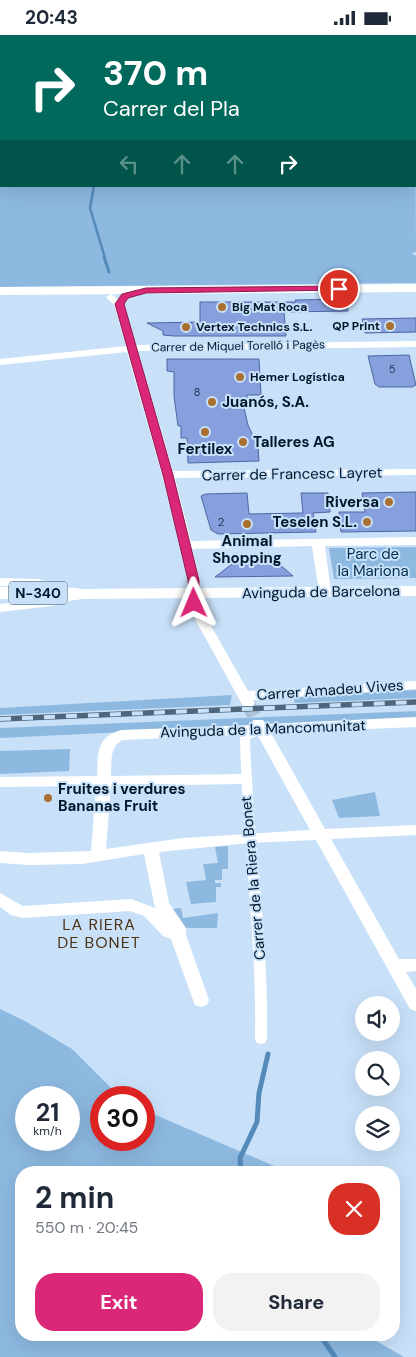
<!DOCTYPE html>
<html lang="en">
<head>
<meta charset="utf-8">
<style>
	body { margin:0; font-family:"DM Sans",sans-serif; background:#f2f2f3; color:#1f2937; height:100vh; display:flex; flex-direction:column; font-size:19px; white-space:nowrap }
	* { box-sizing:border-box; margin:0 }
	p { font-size:16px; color:#747a83 }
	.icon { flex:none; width:28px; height:28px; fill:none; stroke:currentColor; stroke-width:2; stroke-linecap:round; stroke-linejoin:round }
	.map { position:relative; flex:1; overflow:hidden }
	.sheet { position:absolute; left:15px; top:1131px; width:385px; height:175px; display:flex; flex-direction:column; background:#fff; border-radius:20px; box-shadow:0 5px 20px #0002 }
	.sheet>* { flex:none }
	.top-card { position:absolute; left:0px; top:0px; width:416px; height:152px; box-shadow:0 5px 20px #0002; background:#00695c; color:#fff; overflow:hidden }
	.tools { position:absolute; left:355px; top:961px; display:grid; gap:10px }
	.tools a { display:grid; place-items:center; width:45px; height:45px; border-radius:50%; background:#fff; box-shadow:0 5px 20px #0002; font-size:25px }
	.speed { position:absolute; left:15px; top:1051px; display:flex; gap:10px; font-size:25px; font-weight:700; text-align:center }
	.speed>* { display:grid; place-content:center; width:65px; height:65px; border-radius:50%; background:#fff; box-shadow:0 5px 20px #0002; line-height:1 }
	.speed small { font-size:12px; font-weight:400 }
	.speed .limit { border:8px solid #d22; background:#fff; color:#111 }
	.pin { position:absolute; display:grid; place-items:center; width:42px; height:42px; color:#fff; margin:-21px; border:2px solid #fff; border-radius:50%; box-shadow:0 1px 5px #0007 }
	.me { position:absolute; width:55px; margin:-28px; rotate:359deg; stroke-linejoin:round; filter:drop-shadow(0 0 4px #0008) }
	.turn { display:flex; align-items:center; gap:18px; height:105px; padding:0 20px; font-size:22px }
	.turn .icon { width:65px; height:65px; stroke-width:2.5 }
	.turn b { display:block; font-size:35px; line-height:42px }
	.lanes { display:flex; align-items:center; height:48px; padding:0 20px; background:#0003; justify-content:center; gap:25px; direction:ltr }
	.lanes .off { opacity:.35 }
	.round { display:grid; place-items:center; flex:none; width:52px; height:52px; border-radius:20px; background:#f2f2f3 }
	.overview { display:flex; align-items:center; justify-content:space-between; height:85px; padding:0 20px }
	h1 { font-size:30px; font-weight:700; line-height:38px }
	.button { display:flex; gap:10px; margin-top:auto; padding:10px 20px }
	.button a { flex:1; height:58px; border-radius:20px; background:#db2777; color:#fff; font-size:20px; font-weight:700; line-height:58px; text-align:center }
	.button a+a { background:#f2f2f3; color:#1f2937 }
	.status { display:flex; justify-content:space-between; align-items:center; height:35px; padding:0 25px; background:#fff; direction:ltr }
	.status svg { height:14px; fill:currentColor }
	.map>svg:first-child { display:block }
	.green { fill:#8db9e1; fill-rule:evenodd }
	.water { fill:#548bbb }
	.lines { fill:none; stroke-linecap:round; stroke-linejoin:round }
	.stream-far2 { stroke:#548bbb; stroke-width:2.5 }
	.stream-far1 { stroke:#548bbb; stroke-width:3 }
	.stream { stroke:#548bbb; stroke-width:5 }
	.building { fill:#87a0dd; stroke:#4d66a6 }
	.minor-tunnel { stroke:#aac3da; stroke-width:14; stroke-dasharray:14 7; stroke-linecap:butt }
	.pedestrian { fill:#fff; fill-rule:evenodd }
	.minor { fill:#fff; fill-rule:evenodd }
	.secondary { fill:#fff; fill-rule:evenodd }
	.primary { fill:#fff; fill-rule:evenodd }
	.motorway { fill:#fff; fill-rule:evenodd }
	.rail-casing { stroke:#4e657b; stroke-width:5.5 }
	.rail { stroke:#c8e1f9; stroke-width:4; stroke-dasharray:11; stroke-linecap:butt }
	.route { fill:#db2777; stroke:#8e194d }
	.poi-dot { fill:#a9702f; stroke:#c8e1f9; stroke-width:2 }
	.labels { text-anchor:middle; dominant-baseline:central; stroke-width:4; stroke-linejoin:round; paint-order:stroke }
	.far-number-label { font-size:11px; fill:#223858 }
	.far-poi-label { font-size:12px; font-weight:bold; fill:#00162b; stroke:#c8e1f9; text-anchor:start }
	.far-street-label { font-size:12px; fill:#00162b; stroke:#c8e1f9 }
	.number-label { font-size:12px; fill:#223858 }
	.shield { fill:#c8e1f9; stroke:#3c5369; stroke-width:1 }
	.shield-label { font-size:14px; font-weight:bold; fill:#00162b }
	.poi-label { font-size:15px; font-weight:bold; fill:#00162b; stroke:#c8e1f9; text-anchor:start }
	.street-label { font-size:15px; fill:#00162b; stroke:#c8e1f9 }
	.park-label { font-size:15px; fill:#002c4c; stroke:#c8e1f9 }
	.neighbourhood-label { font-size:16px; letter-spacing:1px; fill:#4d3112; stroke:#c8e1f9 }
</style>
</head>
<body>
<div class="status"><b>20:43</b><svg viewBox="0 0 49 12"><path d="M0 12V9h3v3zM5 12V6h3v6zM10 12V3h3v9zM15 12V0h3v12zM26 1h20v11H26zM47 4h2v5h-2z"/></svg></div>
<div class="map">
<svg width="416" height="1322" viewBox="0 0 416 1322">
	<rect width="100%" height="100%" fill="#c8e1f9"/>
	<!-- green -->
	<g class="green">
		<polygon points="0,0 219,0 231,1 1,1 1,23"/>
		<polygon points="415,21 416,217 412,218 416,221 416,248 0,252 0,53 1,151 415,151"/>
		<polygon points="416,512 416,543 334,544 329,513"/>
		<polygon points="416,655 416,663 295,668 293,661"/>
		<polygon points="232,660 230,670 0,680 0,673"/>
		<polygon points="416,676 416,683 0,703 0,693"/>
		<polygon points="70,714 69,736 0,739 0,716"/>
		<polygon points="375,757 380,781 339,783 332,765"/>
		<polygon points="228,811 228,834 222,834 222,845 215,845 215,848 221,848 221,852 216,852 216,867 191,869 186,847 206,845 203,829 218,828 215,812"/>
		<polygon points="181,873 183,883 218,878 217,893 184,893 172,874"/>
		<path d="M0,974l25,12 47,28 48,48h-19v43h43v-30l144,62 -267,1v162h345l38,22h-404zM26,1062h43v43h-43z"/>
	</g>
	<!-- water -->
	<polygon class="water" points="219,0 416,0 416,21 415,1"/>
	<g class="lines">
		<!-- stream-far2 -->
		<polyline class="stream-far2" points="94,151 90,173 105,223"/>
		<!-- stream-far1 -->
		<polyline class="stream-far1" points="104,222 109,237"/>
		<!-- stream -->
		<g class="stream">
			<polyline points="241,1138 240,1123 257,1087 259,1058 268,1019"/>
			<polyline points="320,1300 335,1322"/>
		</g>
	</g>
	<!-- building -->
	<g class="building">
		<polygon points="346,264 348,276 284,277 286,301 174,301 163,300 163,296 147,288 200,287 200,267 296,267 295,265"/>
		<polygon points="416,283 416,297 365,298 362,284"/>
		<polygon points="409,320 416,350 412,352 379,352 375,349 368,321"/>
		<polygon points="167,324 259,324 261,360 247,360 247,373 244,373 248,390 258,412 259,426 188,428 187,403 181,403 181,391 178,391 174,361 174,337 167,336"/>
		<polygon points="416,457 416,496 341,497 339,477 365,477 362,458"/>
		<polygon points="247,458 249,479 303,478 301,458 328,458 330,477 313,478 316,497 218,499 211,495 201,461 206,459"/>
		<polygon points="236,522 271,522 293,541 215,542 236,526"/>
	</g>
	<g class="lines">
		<!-- minor-tunnel -->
		<polyline class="minor-tunnel" points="248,668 256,685"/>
		<!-- pedestrian -->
		<path class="pedestrian" d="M262,691l4,1 1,2 -1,2 -16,8c3,100 19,199 17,300l-2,4 -4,1 -4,-1 -2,-4c2,-101 -13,-201 -15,-302l1,-2z"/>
		<!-- minor -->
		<g class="minor">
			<polygon points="111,259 124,269 136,310 416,306 416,312 138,316 173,436 416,434 416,440 175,443 191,506 416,502 416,510 325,511 331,557 325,561 319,557 312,511 192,514 200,545 200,568 202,575 248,656 416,646 416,654 253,665 255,668 253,671 243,671 190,575 188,568 188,545 162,440 127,317 0,330 0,324 126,311 114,270 106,262"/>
			<polygon points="0,543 38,544 79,555 81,560 80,563 52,571 0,577 0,569 51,563 64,559 37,552 0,551"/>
			<path d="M416,682v10l-145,6 54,96 91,-4v10l-85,4 68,120h17v12l-10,1 10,17v22l-6,-2 -94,-169 -67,3 -90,9 10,51 17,25v7l23,65 -2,5 -6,2 -6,-2 -2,-5 -22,-61 -8,-3 -19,-20 -14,-5 -107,7 -12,-3 -11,-8v-14l23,13 108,-7 24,9 -11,-54 -62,10 -53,1 -29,-2v-12l29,2 62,-2 5,-65 -96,1v-10l97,-1c1,-22 -1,-39 24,-46l131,-5 1,-5h10l3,4zM257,699l53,96 -127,8 -77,11 5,-63 134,-2 5,-1 2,-4 -2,-4 -5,-1 -134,2c1,-14 -2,-30 12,-36z"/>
		</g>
		<!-- secondary -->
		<g class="secondary">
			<polygon points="416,249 416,257 0,260 0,252"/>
			<polygon points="416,551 416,561 77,564 71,563 68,559 71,555 77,554"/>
		</g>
		<!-- primary -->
		<polygon class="primary" points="0,552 77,553 84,555 87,559 84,563 77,565 0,564"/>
		<!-- motorway -->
		<g class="motorway">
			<rect x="0" y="97" width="1" height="10"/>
			<rect x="415" y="107" width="1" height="10"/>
		</g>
		<!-- rail casing -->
		<g class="rail-casing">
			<polyline id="rail" points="0,684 416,667"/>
		</g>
		<!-- rail -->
		<use href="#rail" class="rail"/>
	</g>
	<!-- route -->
	<polygon class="route" points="339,251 342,252 342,255 146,258 128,263 124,269 173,440 199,545 199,568 197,570 190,570 188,545 163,440 115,269 122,259 146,253"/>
	<!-- markers -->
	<g class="poi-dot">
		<circle cx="222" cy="272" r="5"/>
		<circle cx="390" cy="291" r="5"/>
		<circle cx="186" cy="292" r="5"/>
		<circle cx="240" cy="342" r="5"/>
		<circle cx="212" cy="367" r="5"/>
		<circle cx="205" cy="397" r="5"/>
		<circle cx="243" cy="407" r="5"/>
		<circle cx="389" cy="467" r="5"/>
		<circle cx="367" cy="487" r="5"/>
		<circle cx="247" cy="489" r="5"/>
		<circle cx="48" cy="763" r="5"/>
	</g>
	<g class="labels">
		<!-- far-number labels -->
		<g class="far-number-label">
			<text x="392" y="334">5</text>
			<text x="197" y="357">8</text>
		</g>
		<!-- far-poi labels -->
		<g class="far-poi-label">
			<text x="232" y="272">Big Mat Roca</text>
			<text x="380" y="291" text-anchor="end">QP Print</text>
			<text x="196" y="292">Vertex Technics S.L.</text>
			<text x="250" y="342">Hemer Logística</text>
		</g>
		<!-- far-street labels -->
		<g class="far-street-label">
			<text transform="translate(238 311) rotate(-1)">Carrer de Miquel Torelló i Pagès</text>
		</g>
		<!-- number labels -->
		<g class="number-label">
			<text x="221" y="487">2</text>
		</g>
		<!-- shield labels -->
		<rect class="shield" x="9" y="546.5" width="58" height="23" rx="4"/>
		<g class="shield-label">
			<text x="38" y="558">N-340</text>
		</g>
		<!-- poi labels -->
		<g class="poi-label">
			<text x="222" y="367">Juanós, S.A.</text>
			<text x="253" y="407">Talleres AG</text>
			<text x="205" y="414" text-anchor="middle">Fertilex</text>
			<text x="379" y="467" text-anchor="end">Riversa</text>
			<text x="357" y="487" text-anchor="end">Teselen S.L.</text>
			<text x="247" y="506" text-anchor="middle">Animal<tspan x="247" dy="17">Shopping</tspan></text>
			<text x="58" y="754">Fruites i verdures<tspan x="58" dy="17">Bananas Fruit</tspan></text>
		</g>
		<!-- street labels -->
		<g class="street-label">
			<text transform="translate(292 439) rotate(-1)">Carrer de Francesc Layret</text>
			<text transform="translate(321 557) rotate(-1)">Avinguda de Barcelona</text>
			<text transform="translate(330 655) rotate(-4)">Carrer Amadeu Vives</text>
			<text transform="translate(263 694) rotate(-2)">Avinguda de la Mancomunitat</text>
			<text transform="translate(253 843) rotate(-95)">Carrer de la Riera Bonet</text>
		</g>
		<!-- park labels -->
		<g class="park-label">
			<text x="373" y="519">Parc de<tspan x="373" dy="17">la Mariona</tspan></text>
		</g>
		<!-- neighbourhood labels -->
		<g class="neighbourhood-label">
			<text x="99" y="889">LA RIERA<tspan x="99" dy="18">DE BONET</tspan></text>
		</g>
	</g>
</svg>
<div class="tools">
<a><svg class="icon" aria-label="sound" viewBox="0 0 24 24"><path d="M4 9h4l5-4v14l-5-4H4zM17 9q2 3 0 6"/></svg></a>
<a><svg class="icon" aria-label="search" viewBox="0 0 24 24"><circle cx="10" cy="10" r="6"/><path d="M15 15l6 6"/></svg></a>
<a><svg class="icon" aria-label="layers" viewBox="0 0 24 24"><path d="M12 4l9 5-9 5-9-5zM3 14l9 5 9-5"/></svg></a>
</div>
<div class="speed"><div>21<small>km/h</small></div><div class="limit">30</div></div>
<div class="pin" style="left:339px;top:254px;background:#d93025"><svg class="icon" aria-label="arrive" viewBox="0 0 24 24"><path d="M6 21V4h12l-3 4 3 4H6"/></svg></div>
<svg class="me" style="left:194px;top:568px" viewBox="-20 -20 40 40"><path d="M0-17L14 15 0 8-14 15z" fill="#db2777" stroke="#fff" stroke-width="4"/></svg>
<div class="top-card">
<div class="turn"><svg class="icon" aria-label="right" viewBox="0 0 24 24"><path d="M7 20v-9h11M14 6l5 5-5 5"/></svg><div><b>370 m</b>Carrer del Pla</div></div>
<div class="lanes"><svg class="icon off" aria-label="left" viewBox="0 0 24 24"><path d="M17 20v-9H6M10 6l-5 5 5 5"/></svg><svg class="icon off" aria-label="ahead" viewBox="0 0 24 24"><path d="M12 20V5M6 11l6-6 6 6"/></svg><svg class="icon off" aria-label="ahead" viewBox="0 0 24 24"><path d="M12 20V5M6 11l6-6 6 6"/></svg><svg class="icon" aria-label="right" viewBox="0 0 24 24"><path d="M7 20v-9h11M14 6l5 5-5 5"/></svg></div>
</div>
<section class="sheet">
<div class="overview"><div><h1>2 min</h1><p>550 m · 20:45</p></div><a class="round" style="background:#d93025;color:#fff"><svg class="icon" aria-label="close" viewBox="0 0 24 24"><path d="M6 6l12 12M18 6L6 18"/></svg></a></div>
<div class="button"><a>Exit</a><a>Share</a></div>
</section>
</div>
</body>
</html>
